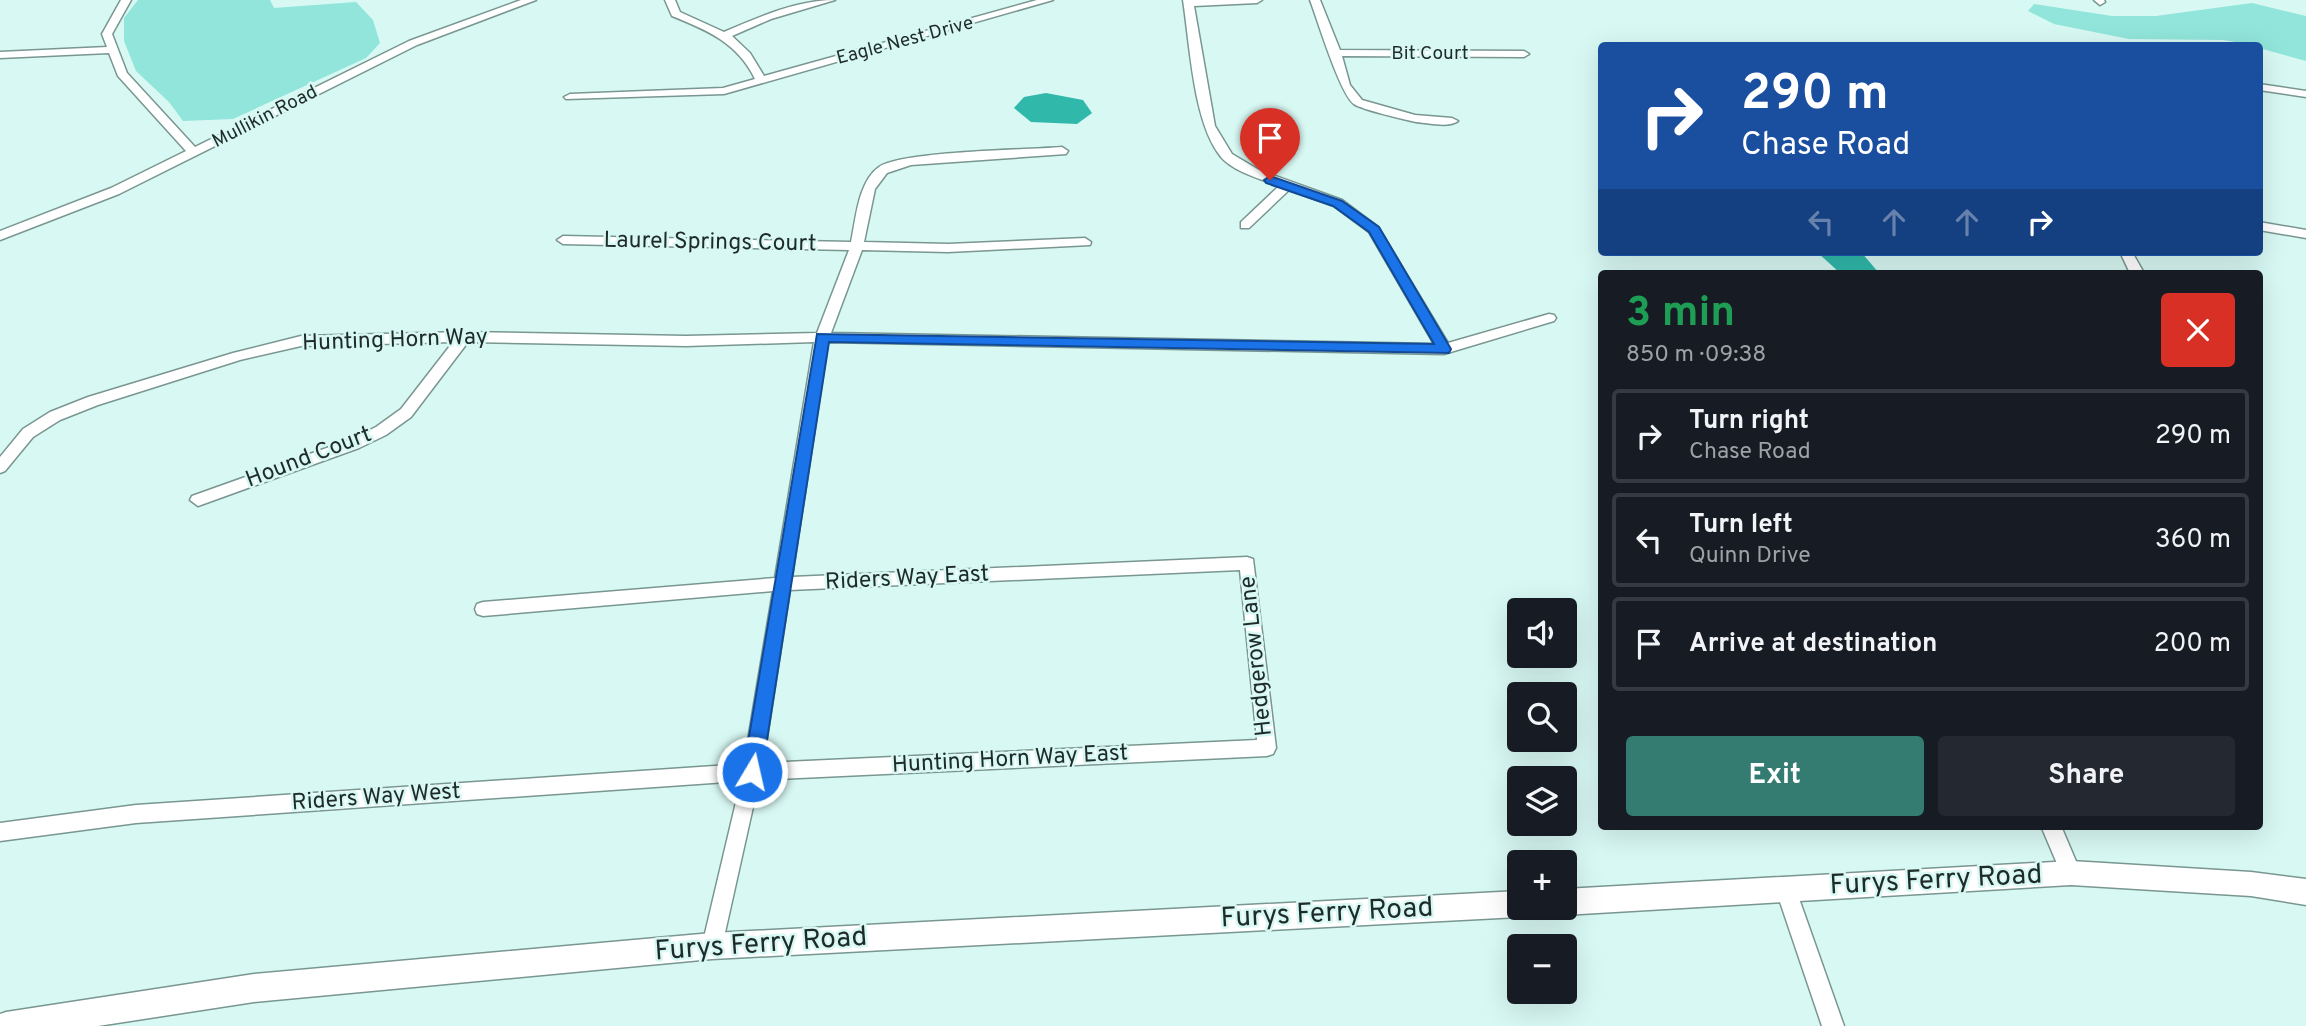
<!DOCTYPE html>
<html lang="en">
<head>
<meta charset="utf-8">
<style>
	body { margin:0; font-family:Overpass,sans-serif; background:#242831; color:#f1f3f6; height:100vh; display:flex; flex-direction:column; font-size:26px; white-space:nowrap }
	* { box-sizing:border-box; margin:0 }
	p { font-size:23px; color:#9ea1a6 }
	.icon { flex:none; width:38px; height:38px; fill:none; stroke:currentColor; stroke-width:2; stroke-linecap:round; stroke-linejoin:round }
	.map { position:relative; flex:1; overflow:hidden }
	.panel { position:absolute; left:1598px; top:270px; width:665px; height:560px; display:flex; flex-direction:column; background:#171b24; border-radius:7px; box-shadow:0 7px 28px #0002 }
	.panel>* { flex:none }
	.top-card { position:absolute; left:1598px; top:42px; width:665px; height:214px; border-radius:7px; box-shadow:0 7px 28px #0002; background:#1a4fa0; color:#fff; overflow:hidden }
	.fabs { position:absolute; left:1507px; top:598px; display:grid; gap:14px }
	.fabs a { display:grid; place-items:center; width:70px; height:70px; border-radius:7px; background:#171b24; box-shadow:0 7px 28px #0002; font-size:35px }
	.pin { position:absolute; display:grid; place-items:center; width:60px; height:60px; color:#fff; margin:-72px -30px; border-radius:50% 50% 50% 0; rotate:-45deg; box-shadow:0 0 7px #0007 }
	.pin .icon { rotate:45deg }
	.me { position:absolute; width:77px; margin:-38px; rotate:9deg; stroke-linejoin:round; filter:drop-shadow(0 0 5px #0008) }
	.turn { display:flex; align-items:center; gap:24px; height:147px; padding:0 28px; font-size:32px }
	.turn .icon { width:91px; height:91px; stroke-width:2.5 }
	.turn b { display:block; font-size:49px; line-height:60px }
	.lanes { display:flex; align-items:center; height:66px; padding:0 28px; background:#0003; justify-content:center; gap:35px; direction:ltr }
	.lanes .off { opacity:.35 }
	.round { display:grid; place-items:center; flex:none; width:74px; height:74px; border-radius:7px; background:#242831 }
	.headline { display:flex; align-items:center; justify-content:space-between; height:119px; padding:0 28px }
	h1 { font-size:42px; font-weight:700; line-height:52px; color:#1e9e55 }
	.action { display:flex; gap:14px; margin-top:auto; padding:14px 28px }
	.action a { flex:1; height:80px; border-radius:7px; background:#347b72; color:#fff; font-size:28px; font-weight:700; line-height:80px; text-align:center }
	.action a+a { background:#242831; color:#f1f3f6 }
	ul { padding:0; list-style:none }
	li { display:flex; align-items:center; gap:21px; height:94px; margin:0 14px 10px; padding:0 14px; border:4px solid #363941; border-radius:7px }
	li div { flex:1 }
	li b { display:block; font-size:26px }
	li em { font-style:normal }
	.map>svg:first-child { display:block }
	.green { fill:#91e5da }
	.water { fill:#30b8aa }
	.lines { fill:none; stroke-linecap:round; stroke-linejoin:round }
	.minor-casing { stroke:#799691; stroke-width:3 }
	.major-casing { stroke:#799691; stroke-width:3 }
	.minor { fill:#fff; fill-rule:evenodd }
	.major { fill:#fff; fill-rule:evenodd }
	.route { fill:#1a73e8; stroke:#114b97; stroke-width:2 }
	.labels { text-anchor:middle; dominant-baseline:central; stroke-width:5; stroke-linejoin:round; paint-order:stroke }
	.far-street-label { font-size:19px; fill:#1f2b29; stroke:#d8f8f3 }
	.street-label { font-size:23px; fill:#1f2b29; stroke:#d8f8f3 }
	.near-street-label { font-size:28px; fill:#1f2b29; stroke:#d8f8f3 }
</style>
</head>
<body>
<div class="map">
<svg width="2306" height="1026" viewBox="0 0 2306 1026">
	<rect width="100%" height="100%" fill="#d8f8f3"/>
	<!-- green -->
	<g class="green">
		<polygon points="138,0 270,0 274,8 356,2 373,20 380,43 366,58 233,119 183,121 169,102 136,71 124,41 124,18"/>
		<polygon points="2252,3 2306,16 2306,61 2259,48 2259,46 2223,40 2129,39 2054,24 2028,11 2034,4 2112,16 2156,16"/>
	</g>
	<!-- water -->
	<g class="water">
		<polygon points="1046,93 1083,100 1092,113 1077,124 1031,122 1014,108 1024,97"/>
		<polygon points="1817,252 1861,252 1879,273 1840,273"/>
	</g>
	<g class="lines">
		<!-- minor casing -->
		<g class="minor-casing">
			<g id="minor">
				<polygon points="121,0 131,0 112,34 127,73 195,147 409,41 521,0 536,0 417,45 119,194 0,240 0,231 111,188 186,151 118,76 109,53 0,58 0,52 107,47 102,34"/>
				<path d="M665,0h10l5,12 44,20c35,-15 73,-32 111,-32l-64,19 -39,17 18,17 14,23 273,-76h16l-329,94 -158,5 -2,-2 6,-3 153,-6 32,-9c-17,-36 -48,-49 -83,-63z"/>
				<path d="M1183,0h79l-5,3 -63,3 21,120 17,28 27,16 83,30 36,27 70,116 101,-29 5,1 2,3 -2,3 -110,33 -616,-12 -36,235 455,-20 6,2 23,189 -3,6 -6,2 -508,24 -37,166 -3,7 -7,3 -7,-3 -3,-7 39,-165 -605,42 -136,18v-18l136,-18 608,-41 29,-173 -290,25 -6,-2 -2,-5 2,-5 6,-2 292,-24 39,-236 -128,4 -218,-4 -57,75 -25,18 -27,13 -161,58 -8,-6 2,-4 157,-56 27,-13 25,-18 52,-67 -152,4 -61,14 -142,45 -38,15 -27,17 -28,34 -5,2v-16l23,-28 27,-17 38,-15 145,-44 68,-17 163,-4 222,4 131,-3 32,-83 -286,-6 -6,-4 6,-4 288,6c5,-23 7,-60 28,-75 24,-16 148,-17 183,-20l6,4 -2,3 -155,11 -24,8 -12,16 -11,53 84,2 137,-6 6,4 -1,3 -142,7 -86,-2 -31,83 603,11 -65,-112 -35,-26 -45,-16 -40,38h-8v-6l38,-36c-18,-7 -45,-14 -58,-29 -28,-34 -31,-113 -38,-157zM1240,570l17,170 -494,23 27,-173z"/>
				<path d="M1310,0h10l20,50 184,1 5,3 -5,3 -182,-1 8,29 12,15 53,15 37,3 6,3c-9,7 -30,2 -42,1 -10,-2 -56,-13 -62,-18 -14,-10 -36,-83 -44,-104z"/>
				<polygon points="2094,0 2104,0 2105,2 2100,5"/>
				<polygon points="2259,84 2306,91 2306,97 2259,90"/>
				<polygon points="2259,222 2306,230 2306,238 2259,230"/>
				<polygon points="2120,252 2132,252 2144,273 2130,273"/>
				<polygon points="2041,826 2061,826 2081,873 2078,880 2071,882 2064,880"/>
				<polygon points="1786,881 1793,883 1796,890 1844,1026 1822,1026 1776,890 1779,883"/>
			</g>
		</g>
		<!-- major casing -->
		<g class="major-casing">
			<g id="major">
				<polygon points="2071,861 2251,872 2306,879 2306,905 2251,896 2071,885 1564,915 1553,908 1564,908 1564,889"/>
				<polygon points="1519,891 1519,908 1530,908 1528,913 1519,917 712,959 254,1002 98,1026 0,1026 0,1014 6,1012 254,974 712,933"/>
			</g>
		</g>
		<!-- minor -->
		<use href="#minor" class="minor"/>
		<!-- major -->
		<use href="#major" class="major"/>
	</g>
	<!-- route -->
	<polygon class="route" points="1270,176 1342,201 1379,227 1451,349 1449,353 829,342 762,772 759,778 752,780 746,778 743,772 817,334 1434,344 1369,232 1333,206 1266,183 1264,180"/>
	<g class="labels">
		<!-- far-street labels -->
		<g class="far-street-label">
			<text transform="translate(905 41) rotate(-15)">Eagle Nest Drive</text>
			<text x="1430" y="54">Bit Court</text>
			<text transform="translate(265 117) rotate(-27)">Mullikin Road</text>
		</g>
		<!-- street labels -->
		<g class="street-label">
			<text transform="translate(710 243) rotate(1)">Laurel Springs Court</text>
			<text transform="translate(395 341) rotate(-2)">Hunting Horn Way</text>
			<text transform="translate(309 458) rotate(-21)">Hound Court</text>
			<text transform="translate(907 579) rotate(-3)">Riders Way East</text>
			<text transform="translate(1257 656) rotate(-96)">Hedgerow Lane</text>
			<text transform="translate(1010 760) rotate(-3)">Hunting Horn Way East</text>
			<text transform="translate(376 798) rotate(-4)">Riders Way West</text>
		</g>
		<!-- near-street labels -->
		<g class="near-street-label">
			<text transform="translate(1936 881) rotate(-3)">Furys Ferry Road</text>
			<text transform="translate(1327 914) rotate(-3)">Furys Ferry Road</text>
			<text transform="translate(761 945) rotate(-4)">Furys Ferry Road</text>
		</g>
	</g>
</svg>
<div class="fabs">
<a><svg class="icon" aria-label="sound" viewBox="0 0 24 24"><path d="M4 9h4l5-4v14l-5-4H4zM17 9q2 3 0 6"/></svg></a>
<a><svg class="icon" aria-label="search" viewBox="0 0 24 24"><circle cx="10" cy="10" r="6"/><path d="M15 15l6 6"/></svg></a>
<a><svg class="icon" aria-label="layers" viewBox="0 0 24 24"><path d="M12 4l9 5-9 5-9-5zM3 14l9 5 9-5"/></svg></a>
<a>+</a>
<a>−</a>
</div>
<div class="pin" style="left:1270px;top:180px;background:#d93025"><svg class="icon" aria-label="arrive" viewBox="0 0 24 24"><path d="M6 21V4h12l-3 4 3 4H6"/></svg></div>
<svg class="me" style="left:752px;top:772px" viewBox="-20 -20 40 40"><circle r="17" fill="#1a73e8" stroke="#fff" stroke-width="3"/><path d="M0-11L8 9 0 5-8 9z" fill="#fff"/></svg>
<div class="top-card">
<div class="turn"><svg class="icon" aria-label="right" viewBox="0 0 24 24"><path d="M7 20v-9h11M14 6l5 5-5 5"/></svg><div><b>290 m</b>Chase Road</div></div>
<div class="lanes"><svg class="icon off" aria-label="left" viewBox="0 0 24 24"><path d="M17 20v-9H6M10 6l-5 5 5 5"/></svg><svg class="icon off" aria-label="ahead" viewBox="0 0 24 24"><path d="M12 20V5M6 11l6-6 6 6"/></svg><svg class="icon off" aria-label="ahead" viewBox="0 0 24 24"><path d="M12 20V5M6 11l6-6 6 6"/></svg><svg class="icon" aria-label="right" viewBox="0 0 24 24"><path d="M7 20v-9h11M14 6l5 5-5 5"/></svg></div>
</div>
<section class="panel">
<div class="headline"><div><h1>3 min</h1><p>850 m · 09:38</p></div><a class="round" style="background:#d93025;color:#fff"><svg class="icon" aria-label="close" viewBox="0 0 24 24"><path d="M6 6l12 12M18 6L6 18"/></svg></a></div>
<ul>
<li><svg class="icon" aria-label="right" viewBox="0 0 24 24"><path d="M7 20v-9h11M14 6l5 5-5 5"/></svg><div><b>Turn right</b><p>Chase Road</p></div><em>290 m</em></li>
<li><svg class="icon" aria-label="left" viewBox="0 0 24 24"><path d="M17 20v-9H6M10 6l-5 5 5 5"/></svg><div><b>Turn left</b><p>Quinn Drive</p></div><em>360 m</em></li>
<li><svg class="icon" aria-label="arrive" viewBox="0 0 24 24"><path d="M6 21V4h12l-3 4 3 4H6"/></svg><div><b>Arrive at destination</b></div><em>200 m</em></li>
</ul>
<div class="action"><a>Exit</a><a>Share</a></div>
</section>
</div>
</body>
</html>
